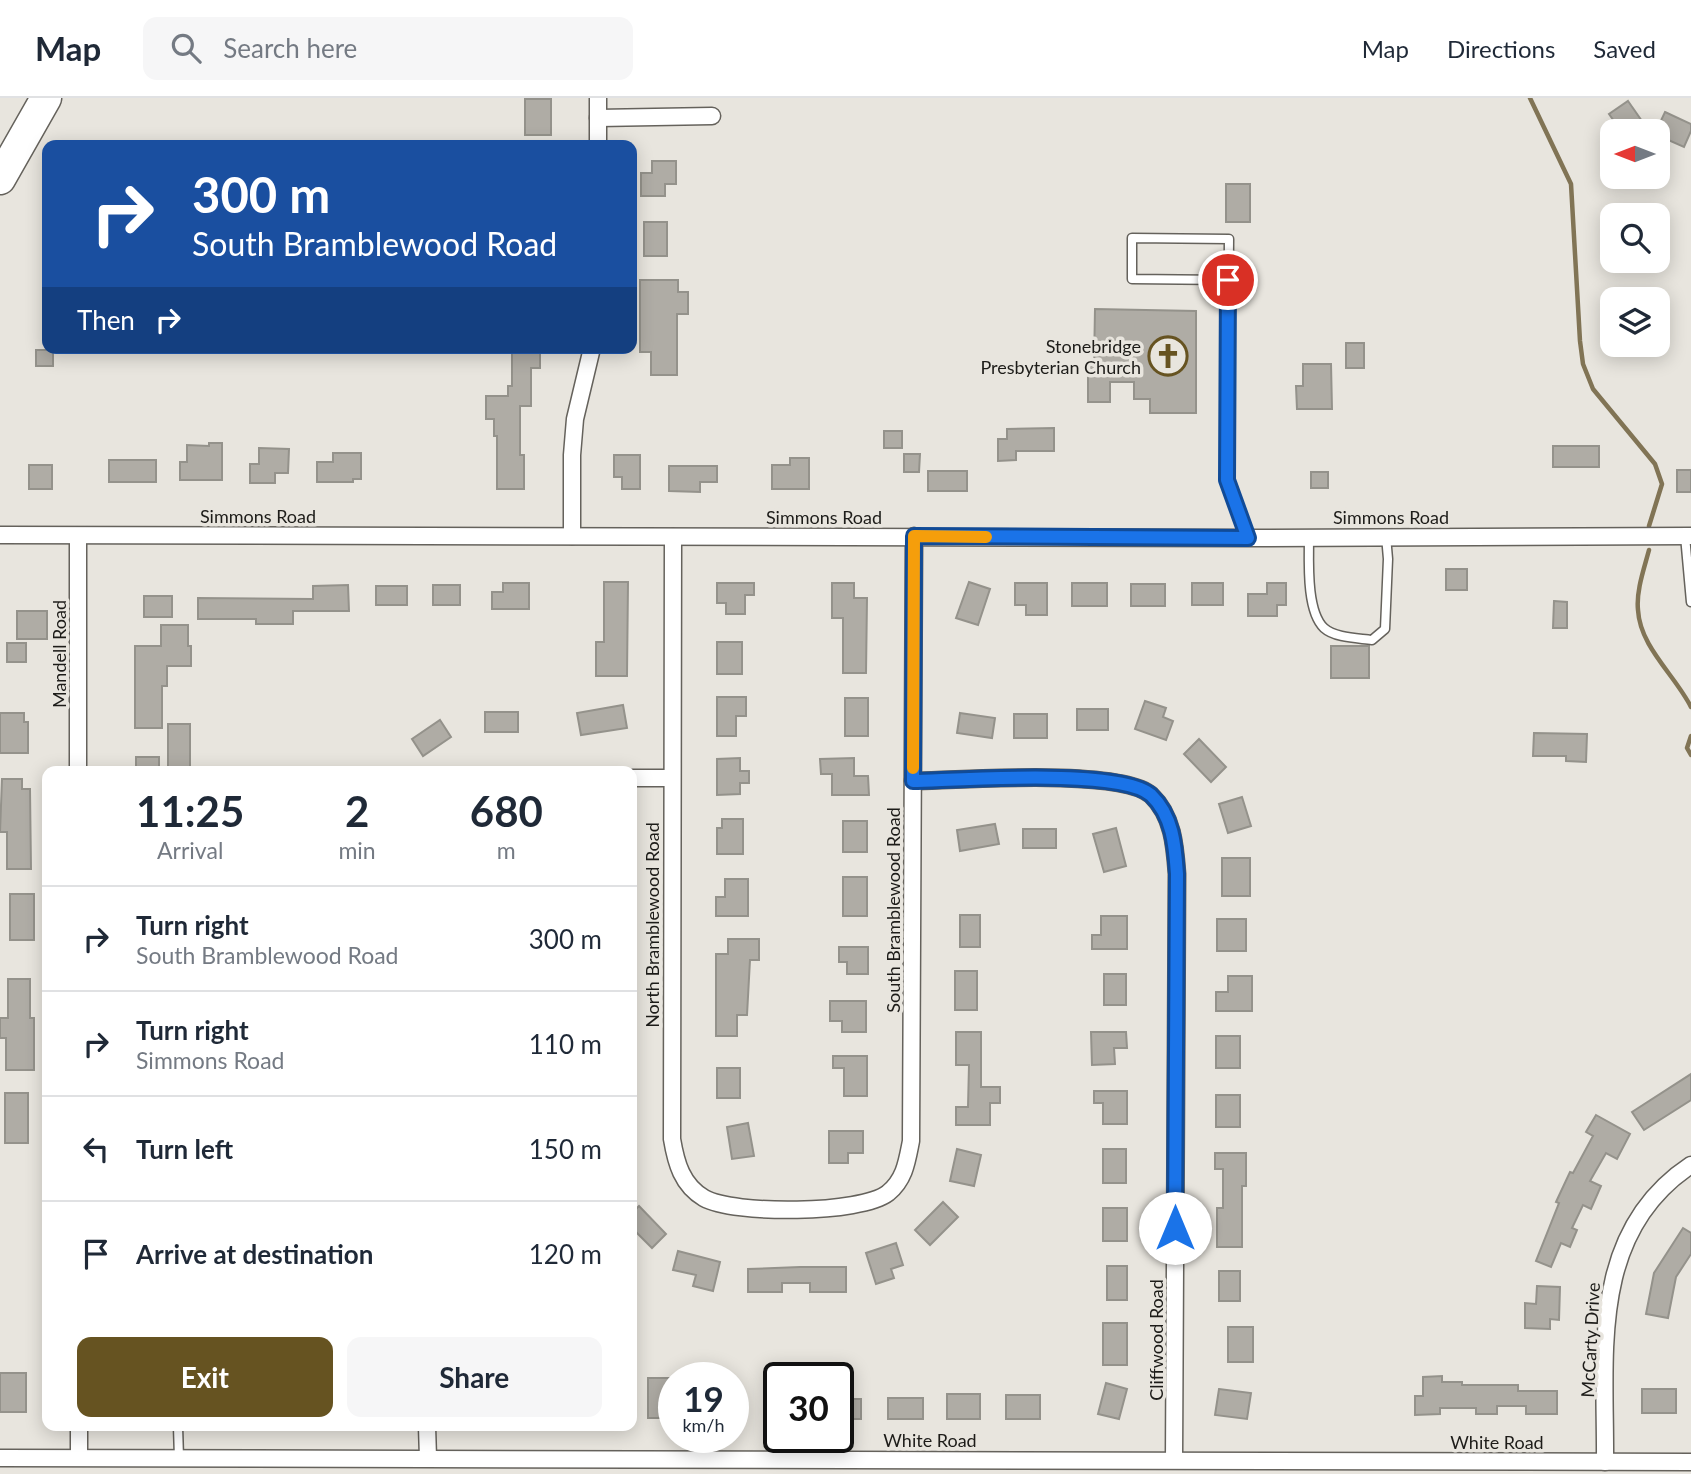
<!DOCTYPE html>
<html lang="en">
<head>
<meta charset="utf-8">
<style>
	body { margin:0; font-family:Lato,sans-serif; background:#f6f6f7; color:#1f2937; height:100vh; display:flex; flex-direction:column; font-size:26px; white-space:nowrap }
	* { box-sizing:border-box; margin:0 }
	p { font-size:23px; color:#747a83 }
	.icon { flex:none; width:38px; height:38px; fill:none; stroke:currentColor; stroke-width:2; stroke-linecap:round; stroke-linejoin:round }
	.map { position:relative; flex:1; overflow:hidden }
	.side { position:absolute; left:42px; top:668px; width:595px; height:665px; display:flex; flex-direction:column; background:#fff; border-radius:14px; box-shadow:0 4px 18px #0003 }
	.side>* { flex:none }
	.guide { position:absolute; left:42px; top:42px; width:595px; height:214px; border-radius:14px; box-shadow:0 4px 18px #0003; background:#1a4fa0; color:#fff; overflow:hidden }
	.needle { width:46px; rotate:270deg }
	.fabs { position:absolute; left:1600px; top:21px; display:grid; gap:14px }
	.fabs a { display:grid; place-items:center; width:70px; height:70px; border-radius:14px; background:#fff; box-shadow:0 4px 18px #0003; font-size:35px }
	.speed { position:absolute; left:658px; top:1264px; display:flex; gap:14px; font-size:35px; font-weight:700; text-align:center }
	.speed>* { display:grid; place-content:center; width:91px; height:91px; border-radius:50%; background:#fff; box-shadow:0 4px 18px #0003; line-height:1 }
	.speed small { font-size:18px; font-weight:400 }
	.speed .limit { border:4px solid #111; border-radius:10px; background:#fff; color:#111 }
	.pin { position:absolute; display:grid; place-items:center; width:60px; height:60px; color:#fff; margin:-30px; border:4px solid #fff; border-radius:50%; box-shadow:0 2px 7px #0007 }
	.me { position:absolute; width:77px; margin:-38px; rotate:0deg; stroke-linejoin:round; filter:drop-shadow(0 0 5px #0008) }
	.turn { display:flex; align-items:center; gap:24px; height:147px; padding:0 35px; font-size:32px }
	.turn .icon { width:91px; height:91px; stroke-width:2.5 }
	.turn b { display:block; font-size:49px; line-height:60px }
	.then { display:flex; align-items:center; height:66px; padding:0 35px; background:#0003; gap:14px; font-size:26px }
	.eta { display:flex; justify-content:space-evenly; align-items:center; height:119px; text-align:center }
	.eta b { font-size:42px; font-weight:700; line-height:49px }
	.cta { display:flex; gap:14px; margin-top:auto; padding:14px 35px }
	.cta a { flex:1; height:80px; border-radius:14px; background:#665321; color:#fff; font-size:28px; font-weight:700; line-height:80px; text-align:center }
	.cta a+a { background:#f6f6f7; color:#1f2937 }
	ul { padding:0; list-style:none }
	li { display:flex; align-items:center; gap:21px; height:105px; padding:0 35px; border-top:2px solid #e0e1e3 }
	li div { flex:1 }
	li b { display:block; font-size:26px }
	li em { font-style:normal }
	header { display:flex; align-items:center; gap:42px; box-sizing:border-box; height:98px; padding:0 35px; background:#fff; border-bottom:2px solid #e0e1e3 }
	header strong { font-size:33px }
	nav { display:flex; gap:38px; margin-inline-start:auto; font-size:24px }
	.search { width:490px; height:63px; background:#f6f6f7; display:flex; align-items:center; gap:18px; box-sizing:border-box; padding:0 24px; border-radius:14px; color:#747a83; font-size:26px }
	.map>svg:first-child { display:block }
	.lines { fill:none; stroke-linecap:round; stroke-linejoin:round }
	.stream { stroke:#817455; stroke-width:4.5 }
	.building { fill:#afaca5; stroke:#94928b; stroke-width:2 }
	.lane-casing { stroke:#65625c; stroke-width:11 }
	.street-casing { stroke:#65625c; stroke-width:19 }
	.highway-casing { stroke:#65625c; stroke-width:33 }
	.lane { stroke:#fff; stroke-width:8 }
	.street { stroke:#fff; stroke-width:16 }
	.highway { stroke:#fff; stroke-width:30 }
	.route-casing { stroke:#114b97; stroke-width:18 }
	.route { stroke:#1a73e8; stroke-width:12 }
	.slow { stroke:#f59e0b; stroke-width:12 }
	.labels { text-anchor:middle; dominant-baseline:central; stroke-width:7; stroke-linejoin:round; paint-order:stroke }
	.poi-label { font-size:18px; fill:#1d1c19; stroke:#e8e5de; text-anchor:end }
	.street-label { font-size:18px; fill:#1d1c19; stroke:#e8e5de }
</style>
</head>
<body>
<header>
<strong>Map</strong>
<div class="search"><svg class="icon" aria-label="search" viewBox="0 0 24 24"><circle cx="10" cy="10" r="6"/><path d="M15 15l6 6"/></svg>Search here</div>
<nav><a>Map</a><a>Directions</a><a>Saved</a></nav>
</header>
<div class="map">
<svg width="1691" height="1376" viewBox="0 0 1691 1376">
	<rect width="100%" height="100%" fill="#e8e5de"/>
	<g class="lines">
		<!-- stream -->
		<g class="stream">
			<polyline points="1530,0 1571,86 1580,243 1583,266 1593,291 1655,366 1662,386 1649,428"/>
			<path d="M1649,452c-5,19 -13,41 -11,60 2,37 37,65 53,97"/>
			<polyline points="1691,638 1687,650 1691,657"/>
		</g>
	</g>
	<!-- building -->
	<g class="building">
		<rect x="525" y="1" width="26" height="36"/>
		<polygon points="1628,3 1644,26 1634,33 1621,33 1609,16"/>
		<polygon points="1665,14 1691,26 1691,33 1684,49 1657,37 1656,33"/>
		<polygon points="652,63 676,63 676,86 665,86 665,98 641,98 641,75 652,75"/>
		<rect x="1226" y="86" width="24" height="38"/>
		<rect x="644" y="124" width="23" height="34"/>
		<polygon points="640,182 678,182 678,194 688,194 688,216 677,216 677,277 651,277 651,254 640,254"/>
		<polygon points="1095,211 1196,213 1196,315 1150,315 1150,301 1134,301 1134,284 1110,284 1110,304 1088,304 1088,266 1094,266"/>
		<rect x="1346" y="245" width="18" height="25"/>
		<polygon points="512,250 540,250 540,270 531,270 531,308 520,308 520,357 524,357 524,391 497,391 497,338 494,338 494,321 486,321 486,298 508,298 508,288 512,288"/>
		<rect x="36" y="252" width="17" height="16"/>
		<polygon points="1303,266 1331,266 1332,311 1297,311 1296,288 1303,288"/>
		<polygon points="1054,330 1054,353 1016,353 1016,362 998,363 998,341 1007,341 1007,331"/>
		<rect x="884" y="333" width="18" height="17"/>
		<polygon points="209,345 222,345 222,382 180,382 180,364 187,364 187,347 209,348"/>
		<rect x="1553" y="348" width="46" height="21"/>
		<polygon points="259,350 289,351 288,375 275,375 275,385 250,385 250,366 259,366"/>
		<polygon points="333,355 361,355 361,381 353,381 353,384 317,384 317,364 333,364"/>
		<polygon points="904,356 920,356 919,374 904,374"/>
		<polygon points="614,357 640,357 640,391 622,391 622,379 614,379"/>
		<polygon points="790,360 809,360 809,391 772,391 772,367 790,367"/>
		<rect x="109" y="362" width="47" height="22"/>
		<rect x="29" y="367" width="23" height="24"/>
		<polygon points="669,368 717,368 717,384 700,384 700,394 669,393"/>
		<rect x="1677" y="372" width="14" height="22"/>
		<rect x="928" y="373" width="39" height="20"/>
		<rect x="1311" y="374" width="17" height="16"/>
		<rect x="1446" y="471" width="21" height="21"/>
		<polygon points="604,484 628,484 627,578 596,578 596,544 604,544"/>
		<polygon points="969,484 990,491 978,527 956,520"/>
		<polygon points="503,485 529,485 529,511 492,511 492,494 503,494"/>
		<polygon points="717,485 754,485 754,497 745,497 745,516 726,516 726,505 717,505"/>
		<polygon points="832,485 854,485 854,500 867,500 866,575 843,575 843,520 832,520"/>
		<polygon points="1015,485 1047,485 1047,517 1026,517 1026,507 1015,507"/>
		<rect x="1072" y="485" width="35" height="23"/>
		<rect x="1192" y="485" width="31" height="22"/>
		<polygon points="1267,485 1286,485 1286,507 1277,507 1277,518 1248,518 1248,496 1267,496"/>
		<rect x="1131" y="486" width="34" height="22"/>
		<polygon points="348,487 349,513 293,513 293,526 256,526 256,521 198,521 198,500 313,501 313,488"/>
		<rect x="433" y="487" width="27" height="20"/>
		<rect x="376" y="488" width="31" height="19"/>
		<rect x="144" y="498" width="28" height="21"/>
		<polygon points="1554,503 1567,504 1567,530 1553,530"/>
		<rect x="17" y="513" width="30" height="28"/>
		<polygon points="161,527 188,527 188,548 191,548 191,568 167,568 167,588 162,588 162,630 135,630 135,548 161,548"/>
		<rect x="717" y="544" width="25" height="32"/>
		<rect x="7" y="545" width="19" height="19"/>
		<rect x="1331" y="548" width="38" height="32"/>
		<polygon points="717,599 746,599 746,618 736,618 736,638 717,638"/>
		<rect x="845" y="600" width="23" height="38"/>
		<polygon points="1145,603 1166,610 1163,619 1173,623 1166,642 1135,631"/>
		<polygon points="623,607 627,630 581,637 577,615"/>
		<rect x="1077" y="611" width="31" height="21"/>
		<rect x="485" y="614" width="33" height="20"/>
		<polygon points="0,615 24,615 24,624 28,624 28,655 0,655"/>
		<polygon points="960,615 995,620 992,640 957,635"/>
		<rect x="1014" y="616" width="33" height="24"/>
		<polygon points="440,622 451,639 423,658 412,641"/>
		<rect x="168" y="626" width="22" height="43"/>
		<polygon points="1534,635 1587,636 1586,664 1566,663 1566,658 1533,658"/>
		<polygon points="1199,641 1226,669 1211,684 1184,656"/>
		<rect x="136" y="659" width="23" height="15"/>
		<polygon points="740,660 740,673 749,673 749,685 740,685 740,696 717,697 717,661"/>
		<polygon points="854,660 854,678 868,678 869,697 832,697 832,676 821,676 820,661"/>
		<polygon points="2,681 22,681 22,691 30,691 31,771 7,771 7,734 0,734"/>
		<polygon points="1242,699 1251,728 1228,735 1219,706"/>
		<polygon points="722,721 743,721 743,756 717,756 717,730 722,730"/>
		<rect x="843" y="723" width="24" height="31"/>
		<polygon points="995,726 999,746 960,753 957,732"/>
		<polygon points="1116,730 1126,768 1104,774 1093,736"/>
		<rect x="1023" y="731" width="33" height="19"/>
		<rect x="1222" y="760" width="28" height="38"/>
		<rect x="843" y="779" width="24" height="39"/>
		<polygon points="725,781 748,781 748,818 716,818 716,799 725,799"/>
		<rect x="10" y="796" width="24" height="46"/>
		<rect x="960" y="817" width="20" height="32"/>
		<polygon points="1101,818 1127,818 1127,851 1092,851 1092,837 1101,837"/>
		<rect x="1217" y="821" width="29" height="32"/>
		<polygon points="728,841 759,841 759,862 750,862 747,917 737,917 737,938 716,938 716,856 728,856"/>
		<polygon points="839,849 868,849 868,876 847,876 847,864 839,864"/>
		<rect x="955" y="873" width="22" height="39"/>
		<rect x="1104" y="876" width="22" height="31"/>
		<polygon points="1228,878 1252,878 1252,913 1216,913 1216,894 1228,894"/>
		<polygon points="8,881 30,881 30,920 34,920 34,972 6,972 6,940 0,940 0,920 8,920"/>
		<polygon points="830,903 866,903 866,934 842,934 842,923 830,923"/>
		<polygon points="956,934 981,934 981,989 1000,989 1000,1005 990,1005 990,1027 956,1027 956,1009 968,1009 969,967 956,967"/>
		<polygon points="1091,934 1126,934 1127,950 1114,950 1115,966 1092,967"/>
		<rect x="1216" y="938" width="24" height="32"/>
		<polygon points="833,958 867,958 867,998 844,998 844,970 833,970"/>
		<rect x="717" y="970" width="23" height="30"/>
		<polygon points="1691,976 1691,1002 1644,1032 1632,1014"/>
		<polygon points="1094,993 1127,993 1127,1026 1103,1026 1103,1005 1094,1005"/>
		<rect x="5" y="995" width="23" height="50"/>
		<rect x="1216" y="997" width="24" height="32"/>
		<polygon points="1596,1017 1630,1036 1617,1061 1606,1055 1590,1083 1601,1088 1591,1111 1583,1107 1572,1130 1577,1132 1570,1149 1561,1145 1551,1169 1536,1163 1559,1105 1556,1104 1570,1074 1573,1075 1593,1038 1586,1034"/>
		<polygon points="748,1025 754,1058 732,1061 727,1029"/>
		<polygon points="829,1033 863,1033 863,1055 848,1055 848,1065 829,1065"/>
		<polygon points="957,1051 981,1057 974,1088 950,1083"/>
		<rect x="1103" y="1051" width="23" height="34"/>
		<polygon points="1215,1055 1246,1055 1246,1088 1242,1088 1242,1149 1217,1149 1217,1110 1223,1110 1223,1071 1215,1071"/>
		<polygon points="943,1104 958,1119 930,1147 915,1132"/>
		<polygon points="639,1108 666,1136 652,1150 632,1130 632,1115"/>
		<rect x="1103" y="1110" width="24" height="33"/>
		<polygon points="1683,1130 1691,1135 1691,1156 1676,1179 1668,1220 1646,1216 1654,1175"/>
		<polygon points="896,1145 903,1167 891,1171 894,1180 876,1186 866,1155"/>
		<polygon points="678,1153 720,1164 713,1193 693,1188 696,1177 673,1172"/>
		<rect x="1107" y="1168" width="20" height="34"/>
		<polygon points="800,1169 846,1169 846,1194 810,1194 810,1185 782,1185 782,1194 748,1194 748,1171"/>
		<rect x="1219" y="1173" width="21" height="30"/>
		<polygon points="1537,1188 1560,1189 1559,1222 1550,1221 1550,1231 1525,1230 1525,1205 1536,1206"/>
		<rect x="1103" y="1225" width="24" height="42"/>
		<rect x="1228" y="1229" width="25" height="35"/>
		<rect x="0" y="1275" width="26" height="39"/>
		<polygon points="838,1278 851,1278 851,1301 861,1301 861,1321 842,1321 842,1311 838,1311"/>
		<polygon points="1442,1278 1442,1284 1462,1284 1462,1287 1518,1287 1518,1293 1557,1293 1557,1316 1526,1316 1526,1308 1497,1308 1497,1316 1476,1316 1476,1310 1440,1310 1440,1316 1415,1317 1415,1298 1423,1298 1423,1279"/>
		<polygon points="648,1280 674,1280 674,1309 667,1309 667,1320 648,1320"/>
		<polygon points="1106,1285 1127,1291 1119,1321 1098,1316"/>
		<polygon points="1219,1291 1251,1295 1247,1321 1215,1317"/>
		<rect x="1642" y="1291" width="34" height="24"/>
		<rect x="947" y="1296" width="33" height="25"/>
		<rect x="1006" y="1297" width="34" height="24"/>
		<rect x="888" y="1300" width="35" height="21"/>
	</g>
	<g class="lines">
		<!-- lane casing -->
		<g class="lane-casing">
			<g id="lane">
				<polyline points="1228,182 1132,181 1132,140 1229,141 1227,382 1248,440"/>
				<polyline points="1685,438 1691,504"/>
				<path d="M1309,439c0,24 -3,74 15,91 11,10 34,10 48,12l13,-11 3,-70 -2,-23"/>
				<polyline points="178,1328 179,1360"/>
			</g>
		</g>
		<!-- street casing -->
		<g class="street-casing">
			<g id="street">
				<polyline points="598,0 598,47"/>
				<polyline points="598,20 712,18"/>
				<polyline points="0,437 1248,440 1691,438"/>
				<polyline points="572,438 572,357 575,321 592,250"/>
				<path d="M673,439l-1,602c4,24 10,46 32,59 30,17 157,16 184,-5 17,-14 19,-32 23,-52l3,-605"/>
				<polyline points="78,674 78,438"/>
				<polyline points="632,680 672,680"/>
				<path d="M913,683c46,-1 208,-13 238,14 22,21 24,51 26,79l-3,586"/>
				<polyline points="79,1328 79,1359"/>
				<polyline points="427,1328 428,1360"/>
				<polyline points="0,1360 1691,1364"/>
				<path d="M1605,1364c1,-107 -17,-229 86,-297"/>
			</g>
		</g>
		<!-- highway casing -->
		<g class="highway-casing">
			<polyline id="highway" points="0,81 46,0"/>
		</g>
		<!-- lane -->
		<use href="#lane" class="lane"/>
		<!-- street -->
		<use href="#street" class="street"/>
		<!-- highway -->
		<use href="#highway" class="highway"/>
	</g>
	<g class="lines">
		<!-- route casing -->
		<g class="route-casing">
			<path id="route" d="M1175,1130l2,-354c-2,-28 -4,-58 -26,-79 -30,-27 -192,-15 -238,-14l1,-245 334,2 -21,-58 1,-200"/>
		</g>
		<!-- route -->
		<use href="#route" class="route"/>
		<!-- slow -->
		<polyline class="slow" points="913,670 914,438 986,439"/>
	</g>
	<!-- icons -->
	<defs>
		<g id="church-ring" transform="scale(2.0125)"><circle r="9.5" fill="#e8e5de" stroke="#665321" stroke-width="1.5"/><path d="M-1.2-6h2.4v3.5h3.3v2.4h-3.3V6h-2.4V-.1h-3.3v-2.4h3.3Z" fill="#665321"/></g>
	</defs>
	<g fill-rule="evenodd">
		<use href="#church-ring" x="1168" y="258"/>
	</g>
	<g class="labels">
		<!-- poi labels -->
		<g class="poi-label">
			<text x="1141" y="248">Stonebridge<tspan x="1141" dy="21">Presbyterian Church</tspan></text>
		</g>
		<!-- street labels -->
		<g class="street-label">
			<text x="258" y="418">Simmons Road</text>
			<text x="824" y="419">Simmons Road</text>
			<text x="1391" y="419">Simmons Road</text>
			<text transform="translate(59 556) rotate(-90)">Mandell Road</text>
			<text transform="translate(893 812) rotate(-90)">South Bramblewood Road</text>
			<text transform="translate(652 827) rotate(-90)">North Bramblewood Road</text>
			<text transform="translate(1156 1242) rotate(-90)">Cliffwood Road</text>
			<text transform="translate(1590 1242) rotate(-87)">McCarty Drive</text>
			<text x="930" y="1342">White Road</text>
			<text x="1497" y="1344">White Road</text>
		</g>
	</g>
</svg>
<div class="fabs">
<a><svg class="needle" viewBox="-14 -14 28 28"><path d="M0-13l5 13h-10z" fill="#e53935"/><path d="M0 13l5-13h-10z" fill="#747a83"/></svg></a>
<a><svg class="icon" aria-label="search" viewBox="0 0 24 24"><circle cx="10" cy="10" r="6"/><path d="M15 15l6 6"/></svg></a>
<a><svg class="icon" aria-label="layers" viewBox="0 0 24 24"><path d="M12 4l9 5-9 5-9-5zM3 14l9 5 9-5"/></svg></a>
</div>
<div class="speed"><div>19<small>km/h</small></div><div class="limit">30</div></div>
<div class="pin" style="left:1228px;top:182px;background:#d93025"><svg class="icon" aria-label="arrive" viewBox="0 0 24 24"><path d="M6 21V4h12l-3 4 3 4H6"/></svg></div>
<svg class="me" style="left:1175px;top:1130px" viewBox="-20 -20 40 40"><circle r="19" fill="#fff"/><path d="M0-13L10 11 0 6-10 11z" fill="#1a73e8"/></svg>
<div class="guide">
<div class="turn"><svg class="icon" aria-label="right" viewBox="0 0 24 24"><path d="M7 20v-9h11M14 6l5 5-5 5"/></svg><div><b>300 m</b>South Bramblewood Road</div></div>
<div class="then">Then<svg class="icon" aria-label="right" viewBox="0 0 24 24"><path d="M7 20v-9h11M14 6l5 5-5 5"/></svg></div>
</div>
<section class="side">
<div class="eta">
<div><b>11:25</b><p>Arrival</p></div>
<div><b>2</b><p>min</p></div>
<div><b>680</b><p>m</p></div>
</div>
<ul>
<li><svg class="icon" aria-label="right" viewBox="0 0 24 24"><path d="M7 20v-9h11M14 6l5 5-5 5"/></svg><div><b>Turn right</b><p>South Bramblewood Road</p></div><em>300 m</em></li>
<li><svg class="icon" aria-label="right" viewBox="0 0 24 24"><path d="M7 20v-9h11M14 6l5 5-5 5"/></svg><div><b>Turn right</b><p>Simmons Road</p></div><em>110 m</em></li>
<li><svg class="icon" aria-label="left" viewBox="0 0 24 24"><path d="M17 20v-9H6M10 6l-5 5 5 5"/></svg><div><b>Turn left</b></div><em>150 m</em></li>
<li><svg class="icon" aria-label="arrive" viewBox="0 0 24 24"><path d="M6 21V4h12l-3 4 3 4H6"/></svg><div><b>Arrive at destination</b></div><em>120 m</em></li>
</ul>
<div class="cta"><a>Exit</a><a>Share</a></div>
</section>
</div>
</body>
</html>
